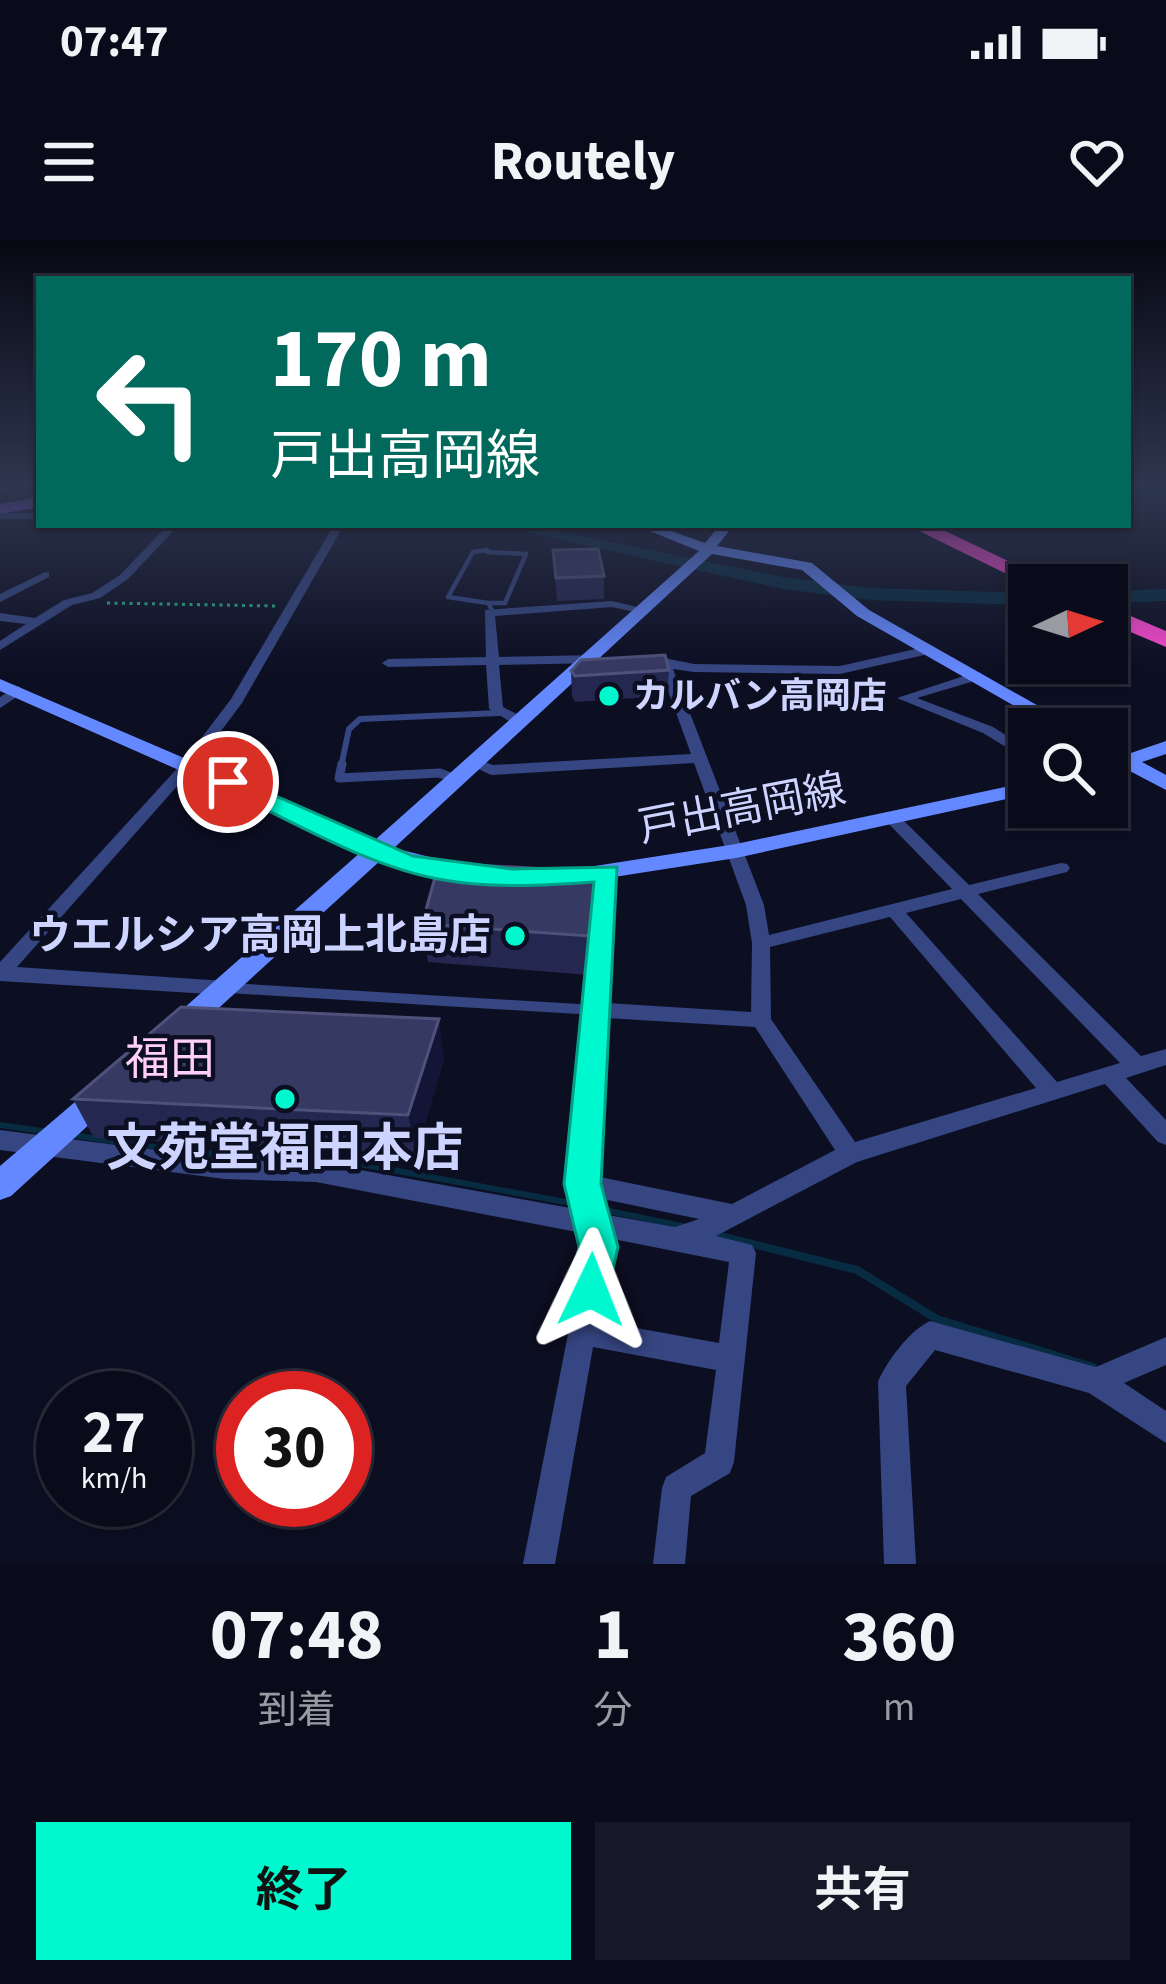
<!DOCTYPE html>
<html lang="ja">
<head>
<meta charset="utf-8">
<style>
	body { margin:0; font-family:"Source Sans 3","Noto Sans JP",sans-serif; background:#171827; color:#f1f3f6; height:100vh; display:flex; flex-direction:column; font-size:45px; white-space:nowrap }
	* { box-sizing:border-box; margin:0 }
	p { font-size:39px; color:#999aa2 }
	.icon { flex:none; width:66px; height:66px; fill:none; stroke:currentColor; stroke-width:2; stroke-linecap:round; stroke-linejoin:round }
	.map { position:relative; height:1324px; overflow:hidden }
	.details { display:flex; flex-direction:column; background:#090a1a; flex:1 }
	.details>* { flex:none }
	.banner { position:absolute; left:36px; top:36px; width:1095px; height:252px; border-radius:0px; box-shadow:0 3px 9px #0004,0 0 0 3px #292b39; background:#00695c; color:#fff; overflow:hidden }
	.needle { width:78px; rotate:86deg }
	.controls { position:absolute; left:1008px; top:324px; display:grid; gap:24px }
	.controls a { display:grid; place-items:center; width:120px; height:120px; border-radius:0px; background:#090a1a; box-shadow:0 3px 9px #0004,0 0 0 3px #292b39; font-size:60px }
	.speed { position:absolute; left:36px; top:1131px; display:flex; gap:24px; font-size:60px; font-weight:700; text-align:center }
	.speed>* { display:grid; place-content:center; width:156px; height:156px; border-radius:50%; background:#090a1a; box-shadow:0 3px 9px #0004,0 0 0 3px #292b39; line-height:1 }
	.speed small { font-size:30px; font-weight:400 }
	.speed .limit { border:18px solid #d22; background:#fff; color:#111 }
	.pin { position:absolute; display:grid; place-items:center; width:102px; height:102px; color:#fff; margin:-51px; border:6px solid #fff; border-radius:50%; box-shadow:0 3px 12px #0007 }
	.me { position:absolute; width:132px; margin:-66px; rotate:2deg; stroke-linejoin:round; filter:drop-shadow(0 0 9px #0008) }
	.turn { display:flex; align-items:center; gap:42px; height:252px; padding:0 36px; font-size:54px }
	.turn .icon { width:156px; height:156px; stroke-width:2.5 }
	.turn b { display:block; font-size:84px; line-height:102px }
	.eta { display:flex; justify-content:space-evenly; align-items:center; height:204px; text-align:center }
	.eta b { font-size:72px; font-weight:700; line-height:84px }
	.action { display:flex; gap:24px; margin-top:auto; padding:24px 36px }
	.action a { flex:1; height:138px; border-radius:0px; background:#00f8cf; color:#111; font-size:48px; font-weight:700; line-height:138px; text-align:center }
	.action a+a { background:#171827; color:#f1f3f6 }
	.status { display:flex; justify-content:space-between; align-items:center; height:84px; padding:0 60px; background:#090a1a; direction:ltr }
	.status svg { height:33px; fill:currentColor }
	header { display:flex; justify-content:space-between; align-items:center; height:156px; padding:0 36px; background:#090a1a; font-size:54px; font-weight:700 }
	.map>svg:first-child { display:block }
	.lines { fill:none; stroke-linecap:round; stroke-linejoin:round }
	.stream-far2 { stroke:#072b40; stroke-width:3 }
	.stream-far1 { stroke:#072b40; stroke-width:6 }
	.stream { stroke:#072b40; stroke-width:8 }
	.river { fill:#072b40; fill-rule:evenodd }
	.path { stroke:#28b889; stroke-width:3; stroke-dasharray:3 4.5; stroke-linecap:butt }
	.lane-far3 { stroke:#354683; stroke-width:4.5 }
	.lane-far2 { stroke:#354683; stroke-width:6 }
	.lane-far1 { stroke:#354683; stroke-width:9 }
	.lane { stroke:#354683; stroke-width:10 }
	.street { fill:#354683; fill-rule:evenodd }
	.secondary { fill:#6488ff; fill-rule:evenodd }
	.primary { fill:#9254ff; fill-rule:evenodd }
	.highway { fill:#ff48d0; fill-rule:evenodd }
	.wall { fill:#242750 }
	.shaded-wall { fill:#131536 }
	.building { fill:#363a63; stroke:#4e527b; stroke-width:3 }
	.route { fill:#00f8cf; stroke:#00a187; stroke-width:3 }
	.poi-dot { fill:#00f8cf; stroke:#0c0e22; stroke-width:4.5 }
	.labels { text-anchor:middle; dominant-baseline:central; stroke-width:9; stroke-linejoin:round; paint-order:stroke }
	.far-poi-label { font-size:36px; font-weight:bold; fill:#cdd4ff; stroke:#0c0e22; text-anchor:start }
	.street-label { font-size:42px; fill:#cdd4ff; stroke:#0c0e22 }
	.poi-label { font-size:42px; font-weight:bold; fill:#cdd4ff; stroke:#0c0e22; text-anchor:end }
	.neighbourhood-label { font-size:45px; fill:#ffcffa; stroke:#0c0e22 }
	.near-poi-label { font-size:51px; font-weight:bold; fill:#cdd4ff; stroke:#0c0e22 }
</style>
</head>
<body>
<div class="status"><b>07:47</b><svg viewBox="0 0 49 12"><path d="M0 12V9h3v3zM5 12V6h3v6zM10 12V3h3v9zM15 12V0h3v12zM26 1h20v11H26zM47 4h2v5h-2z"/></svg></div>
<header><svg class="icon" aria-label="menu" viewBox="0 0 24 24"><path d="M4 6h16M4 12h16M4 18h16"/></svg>Routely<svg class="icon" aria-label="heart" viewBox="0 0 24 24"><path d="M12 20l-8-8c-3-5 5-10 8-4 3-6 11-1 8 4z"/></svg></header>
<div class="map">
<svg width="1166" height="1324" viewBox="0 0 1166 1324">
	<rect width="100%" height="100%" fill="#0c0e22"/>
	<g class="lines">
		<!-- stream-far2 -->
		<polyline class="stream-far2" points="1128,250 1166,256"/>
		<!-- stream-far1 -->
		<g class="stream-far1">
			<polyline points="0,885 42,891"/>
			<polyline points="71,895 196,913 333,919 576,964"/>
			<polyline points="599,969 682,986"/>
		</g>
		<!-- stream -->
		<polyline class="stream" points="716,995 857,1030 937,1079 1093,1127"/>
		<!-- river -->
		<g class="river">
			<polygon points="495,285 527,285 783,337 871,348 1029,353 1029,365 871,360 783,349"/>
			<polygon points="1166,349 1166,361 1107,363 1107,351"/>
		</g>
		<!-- path -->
		<polyline class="path" points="107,363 277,366"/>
		<!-- lane-far3 -->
		<g class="lane-far3">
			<polyline points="487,310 473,312 448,357 488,363"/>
			<polyline points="487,312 526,314 505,363 488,363 492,370"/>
		</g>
		<!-- lane-far2 -->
		<polyline class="lane-far2" points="341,527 349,489 360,479 499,473"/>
		<!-- lane-far1 -->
		<polyline class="lane-far1" points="342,524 339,538 440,533 455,539"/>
		<!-- lane -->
		<polyline class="lane" points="229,748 595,770"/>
		<!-- street -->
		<g class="street">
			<polygon points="0,246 11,246 0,251"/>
			<rect x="0" y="273" width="39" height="6"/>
			<polygon points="168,285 179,285 128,339 100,358 72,365 0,410 0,401 26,384 0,381 0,373 35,378 64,360 92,353 120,335"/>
			<polygon points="334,285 344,285 242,463 194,527 17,727 225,741 232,743 235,748 232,753 225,755 0,741 0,722 184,521 231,459"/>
			<polygon points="45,332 49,333 49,337 0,362 0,354"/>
			<polygon points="612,361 650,370 644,374 612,367 495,376 499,417 598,415 604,419 598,423 499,425 503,467 526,479 526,485 516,485 489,469 486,425 388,427 382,423 388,419 486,417 485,370"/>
			<path d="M929,406l6,4 -2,3 -93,21 -146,-2 -21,-3 91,236 5,30 183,-46 -64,-66 -2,-3 8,-5 6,2 69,68 92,-22 6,1 3,4 -3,4 -89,22 163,162 25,-7v16l-40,13 40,42v25l-8,-3 -53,-58 -248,78 -141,74 36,9 4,8 -22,209 -4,11 -39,23 -6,68h-32l9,-76 4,-11 39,-24 11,-83 -123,-23 -38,217h-32l62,-317 -3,-14 -266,-51 -91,-3 -225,-29v-20l225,29 91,3 260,47 -6,-25 29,-311 9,-6 9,6 -10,130 144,9 1,-69 -6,-38 -52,-142 -203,12 -25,-12 8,-5 19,7 198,-11 -32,-88 -21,-3v-6l26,1 30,6 146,2zM961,659l159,164 -63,19 -151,-169zM890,677l146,171 -181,54 -84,-123 -1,-72zM606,778l149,9 80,123 -103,54 -137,-28zM598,958l101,21 -24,8 -73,-13zM608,998l121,24 -10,81 -121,-22 13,-74z"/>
			<polygon points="976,432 981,433 981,439 917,458 993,487 1029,510 1029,521 983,493 897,458"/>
			<polygon points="18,446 25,450 23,453 0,468 0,457"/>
			<path d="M930,1081l166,46 70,-30v28l-42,18 42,28v32l-77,-50 -154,-43 -29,36 10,178h-32l-6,-182c8,-20 32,-52 52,-61z"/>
		</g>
		<!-- secondary -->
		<g class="secondary">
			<polygon points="635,285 654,285 705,303 720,285 734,285 717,306 812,323 869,370 1079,489 1055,489 857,376 802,330 712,314 394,608 477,629 481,634 477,639 469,641 381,620 187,797 177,800 167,797 163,790 167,783 362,611 0,451 0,439 375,600 699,311"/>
			<polygon points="1166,501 1166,514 1142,522 1166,535 1166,550 1124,528 1114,527 1107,518 1107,504 1128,514"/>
			<polygon points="1029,542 1029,554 736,618 569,644 557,637 569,630 736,604"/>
			<polygon points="106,840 116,844 121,852 116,860 11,956 0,960 0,926 96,844"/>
		</g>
		<!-- primary -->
		<polygon class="primary" points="39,257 39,267 0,274 0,264"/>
		<!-- highway -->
		<g class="highway">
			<polygon points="907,285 933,285 1058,345 1029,345"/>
			<polygon points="1107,366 1166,391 1166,407 1107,382"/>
		</g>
	</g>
	<!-- wall -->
	<g class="wall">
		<polygon points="553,310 604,336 604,359 557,361"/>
		<polygon points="669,430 667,456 575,462 572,456 571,431"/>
		<polygon points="600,670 589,735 428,722 422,684"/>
		<polygon points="444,819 416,914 94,898 73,859"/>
	</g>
	<!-- shaded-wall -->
	<g class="shaded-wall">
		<polygon points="600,632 600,670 589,735 589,696"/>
		<polygon points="439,779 444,819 416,914 408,875"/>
	</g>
	<!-- building -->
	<g class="building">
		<polygon points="598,309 604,336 556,338 553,310"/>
		<polygon points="665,415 669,430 575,436 571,431 581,420"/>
		<polygon points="439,623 600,632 589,696 422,684"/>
		<polygon points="181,767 439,779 408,875 73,859"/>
	</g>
	<!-- sky -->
	<linearGradient id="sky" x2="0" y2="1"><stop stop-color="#070813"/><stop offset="0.57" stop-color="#2e364f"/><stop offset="1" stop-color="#2e364f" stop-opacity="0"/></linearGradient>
	<rect width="1166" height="432" fill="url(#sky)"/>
	<!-- route -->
	<path class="route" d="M228,535l185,81 99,13 105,-2 -16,317 17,63 -13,56 -14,6 -14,-6 -6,-13 8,-43 -15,-63 30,-302c-50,3 -100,7 -150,-2 -77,-13 -153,-60 -224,-93l-3,-5z"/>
	<!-- markers -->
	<g class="poi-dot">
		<circle cx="609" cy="456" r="12"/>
		<circle cx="515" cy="696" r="12"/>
		<circle cx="285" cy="859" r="12"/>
	</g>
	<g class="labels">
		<!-- far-poi labels -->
		<g class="far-poi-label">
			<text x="633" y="456">カルバン高岡店</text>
		</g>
		<!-- street labels -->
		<g class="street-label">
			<text transform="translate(742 569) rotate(-11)">戸出高岡線</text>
		</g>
		<!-- poi labels -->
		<g class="poi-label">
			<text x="491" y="696">ウエルシア高岡上北島店</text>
		</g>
		<!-- neighbourhood labels -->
		<g class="neighbourhood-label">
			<text x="170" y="820">福田</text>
		</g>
		<!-- near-poi labels -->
		<g class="near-poi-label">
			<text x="285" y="909">文苑堂福田本店</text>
		</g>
	</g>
</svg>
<div class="controls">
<a><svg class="needle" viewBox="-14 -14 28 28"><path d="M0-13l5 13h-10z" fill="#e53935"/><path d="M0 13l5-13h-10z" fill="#999aa2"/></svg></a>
<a><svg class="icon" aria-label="search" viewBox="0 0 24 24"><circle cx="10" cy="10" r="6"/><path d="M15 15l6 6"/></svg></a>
</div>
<div class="speed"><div>27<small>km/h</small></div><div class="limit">30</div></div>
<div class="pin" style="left:228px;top:542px;background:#d93025"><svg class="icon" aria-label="arrive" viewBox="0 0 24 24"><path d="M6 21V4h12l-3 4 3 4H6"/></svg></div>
<svg class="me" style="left:591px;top:1050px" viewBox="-20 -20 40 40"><path d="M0-17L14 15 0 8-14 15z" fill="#00f8cf" stroke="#fff" stroke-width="4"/></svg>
<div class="banner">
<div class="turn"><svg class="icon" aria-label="left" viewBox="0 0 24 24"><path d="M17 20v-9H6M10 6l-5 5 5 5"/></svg><div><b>170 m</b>戸出高岡線</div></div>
</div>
</div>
<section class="details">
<div class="eta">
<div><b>07:48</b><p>到着</p></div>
<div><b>1</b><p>分</p></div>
<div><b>360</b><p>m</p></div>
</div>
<div class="action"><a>終了</a><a>共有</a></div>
</section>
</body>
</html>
